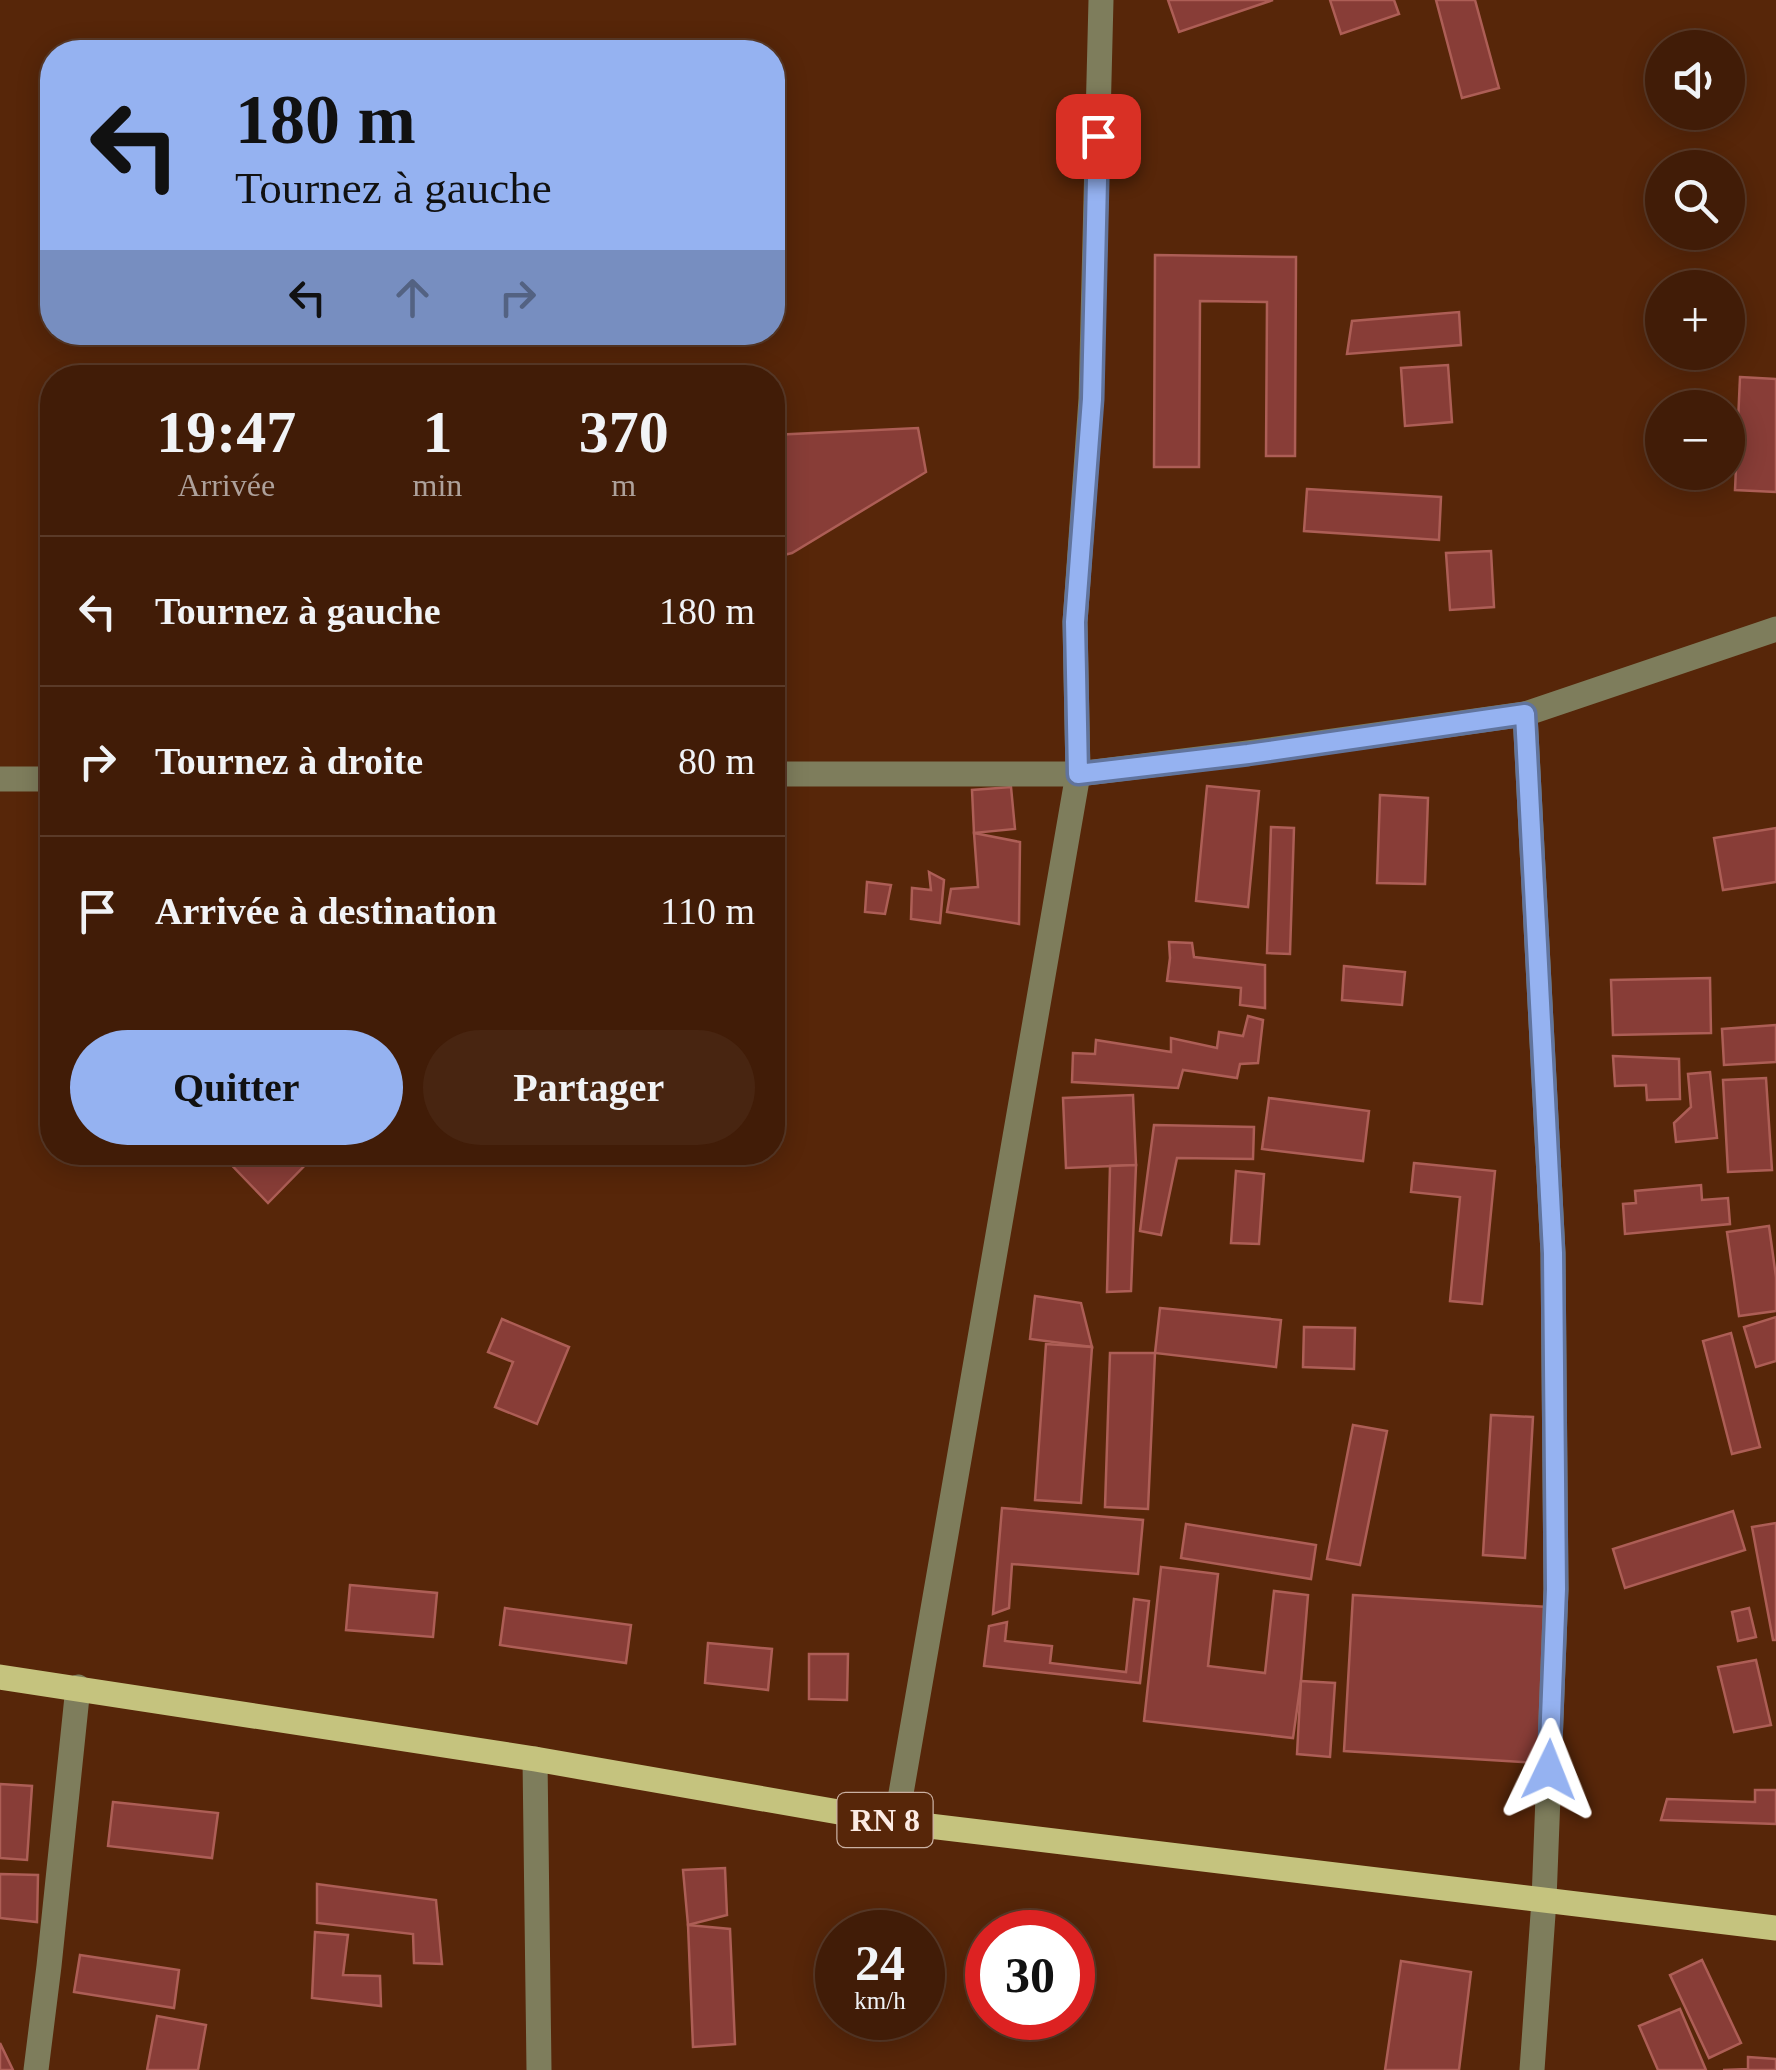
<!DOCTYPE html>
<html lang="fr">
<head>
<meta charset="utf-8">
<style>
	body { margin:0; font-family:Georgia,serif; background:#482511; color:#f1f3f6; height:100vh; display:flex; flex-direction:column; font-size:38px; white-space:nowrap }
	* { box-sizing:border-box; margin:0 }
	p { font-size:32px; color:#aea19b }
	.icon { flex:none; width:55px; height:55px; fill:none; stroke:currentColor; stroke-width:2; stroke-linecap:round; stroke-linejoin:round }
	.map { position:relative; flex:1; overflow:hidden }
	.side { position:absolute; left:40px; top:365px; width:745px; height:800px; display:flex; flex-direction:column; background:#411c07; border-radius:40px; box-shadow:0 5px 25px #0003,0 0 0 2px #5a3a28 }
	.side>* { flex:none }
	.hud { position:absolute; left:40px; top:40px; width:745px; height:305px; border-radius:40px; box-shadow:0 5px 25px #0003,0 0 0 2px #5a3a28; background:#95b2f1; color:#111; overflow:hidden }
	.controls { position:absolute; left:1645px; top:30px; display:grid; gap:20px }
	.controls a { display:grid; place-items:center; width:100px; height:100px; border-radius:50%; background:#411c07; box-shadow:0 5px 25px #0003,0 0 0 2px #5a3a28; font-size:50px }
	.speed { position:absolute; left:815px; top:1910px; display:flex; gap:20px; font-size:50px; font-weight:700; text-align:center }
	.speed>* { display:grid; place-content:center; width:130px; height:130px; border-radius:50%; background:#411c07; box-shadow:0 5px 25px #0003,0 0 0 2px #5a3a28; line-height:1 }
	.speed small { font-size:25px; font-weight:400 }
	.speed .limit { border:15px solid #d22; background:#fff; color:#111 }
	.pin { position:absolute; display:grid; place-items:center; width:85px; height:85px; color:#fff; margin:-42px; border-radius:20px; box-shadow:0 5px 15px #0006 }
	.me { position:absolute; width:110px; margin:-55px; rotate:2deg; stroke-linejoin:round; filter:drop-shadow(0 0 8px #0008) }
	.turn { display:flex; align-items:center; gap:35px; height:210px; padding:0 30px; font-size:45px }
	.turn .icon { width:130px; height:130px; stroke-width:2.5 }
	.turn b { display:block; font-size:70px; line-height:85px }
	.lanes { display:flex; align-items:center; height:95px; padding:0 30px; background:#0003; justify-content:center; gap:50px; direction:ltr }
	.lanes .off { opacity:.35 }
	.eta { display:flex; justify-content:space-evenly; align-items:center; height:170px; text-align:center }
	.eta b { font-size:60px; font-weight:600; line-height:70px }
	.cta { display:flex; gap:20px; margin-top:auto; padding:20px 30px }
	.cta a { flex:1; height:115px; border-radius:60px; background:#95b2f1; color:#111; font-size:40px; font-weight:600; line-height:115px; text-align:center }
	.cta a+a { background:#482511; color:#f1f3f6 }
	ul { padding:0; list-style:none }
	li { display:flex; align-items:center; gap:30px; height:150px; padding:0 30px; border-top:2px solid #5a3a28 }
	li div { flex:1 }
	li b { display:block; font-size:38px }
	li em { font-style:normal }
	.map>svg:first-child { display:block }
	.building { fill:#883d37; stroke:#ad5e56; stroke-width:2.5 }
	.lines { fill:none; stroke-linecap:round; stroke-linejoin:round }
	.minor { stroke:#7e7d5c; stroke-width:25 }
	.major { stroke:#c5c37e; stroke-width:25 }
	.route-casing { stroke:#61749d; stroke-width:25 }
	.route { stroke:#95b2f1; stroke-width:18 }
	.labels { text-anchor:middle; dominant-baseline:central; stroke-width:9; stroke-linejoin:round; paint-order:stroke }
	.shield { fill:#572609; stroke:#cab0a2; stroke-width:2.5 }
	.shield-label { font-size:32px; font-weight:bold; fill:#fcebe4 }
</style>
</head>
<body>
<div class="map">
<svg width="1776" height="2070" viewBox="0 0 1776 2070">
	<rect width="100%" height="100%" fill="#572609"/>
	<!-- building -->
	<g class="building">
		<polygon points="1168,0 1273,0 1179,32"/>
		<polygon points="1330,0 1394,0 1399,14 1341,34"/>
		<polygon points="1436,0 1475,0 1499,88 1462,98"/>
		<polygon points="1155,255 1296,257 1295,456 1266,456 1267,302 1200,301 1199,467 1154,467"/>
		<polygon points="1459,312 1461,345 1347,354 1352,321"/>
		<polygon points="1448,365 1452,422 1405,426 1401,368"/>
		<polygon points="1740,377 1776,379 1776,492 1735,490"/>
		<polygon points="918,428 926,472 792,553 772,558 772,435"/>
		<polygon points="1307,489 1441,497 1439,540 1304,531"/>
		<polygon points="1491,551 1494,607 1450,610 1446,553"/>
		<polygon points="1207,786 1259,791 1248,907 1196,901"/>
		<polygon points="1011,787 1015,829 974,833 972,790"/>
		<polygon points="1380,795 1428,798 1425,884 1377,883"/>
		<polygon points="1271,827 1294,828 1290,954 1267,953"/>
		<polygon points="1776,828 1776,882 1723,890 1714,838"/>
		<polygon points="974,833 1020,842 1019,924 947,912 951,889 978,887"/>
		<polygon points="929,872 944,880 940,923 911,919 912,888 931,890"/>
		<polygon points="867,882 891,885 885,914 865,912"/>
		<polygon points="1169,942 1192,943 1194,957 1265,965 1265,1008 1240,1005 1241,988 1167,981 1170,958"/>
		<polygon points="1344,966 1405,972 1402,1005 1342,1000"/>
		<polygon points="1710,978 1711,1033 1613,1035 1611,980"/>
		<polygon points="1248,1016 1263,1020 1258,1063 1240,1064 1237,1078 1183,1070 1178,1088 1072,1082 1073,1053 1095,1054 1096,1040 1171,1052 1171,1038 1217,1048 1219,1032 1243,1036"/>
		<polygon points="1776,1025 1776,1062 1724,1065 1722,1029"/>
		<polygon points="1613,1056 1679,1059 1680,1099 1647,1100 1646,1085 1615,1086"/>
		<polygon points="1710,1072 1717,1138 1676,1142 1674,1123 1691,1107 1688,1074"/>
		<polygon points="1766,1078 1772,1170 1728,1172 1723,1080"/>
		<polygon points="1133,1095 1136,1165 1066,1168 1063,1098"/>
		<polygon points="1269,1098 1369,1111 1363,1161 1262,1149"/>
		<polygon points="1154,1125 1254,1127 1253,1159 1177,1158 1161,1235 1140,1231"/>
		<polygon points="219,1152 310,1152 314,1156 268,1203"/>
		<polygon points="1414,1163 1495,1171 1482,1304 1450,1301 1460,1197 1411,1192"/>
		<polygon points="1136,1165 1131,1291 1107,1292 1110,1166"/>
		<polygon points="1236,1171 1264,1174 1259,1244 1231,1243"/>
		<polygon points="1701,1185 1702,1200 1728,1198 1730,1224 1625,1234 1623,1204 1636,1203 1635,1191"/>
		<polygon points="1769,1226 1776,1277 1776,1311 1739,1316 1727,1232"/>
		<polygon points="1035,1296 1081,1303 1092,1347 1030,1339"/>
		<polygon points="1160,1308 1281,1320 1276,1367 1155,1353"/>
		<polygon points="1776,1317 1776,1361 1756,1367 1744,1327"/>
		<polygon points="502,1319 569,1347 537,1424 495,1407 513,1362 488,1352"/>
		<polygon points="1304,1327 1355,1328 1354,1369 1303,1367"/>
		<polygon points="1731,1333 1760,1447 1732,1454 1703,1341"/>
		<polygon points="1046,1344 1092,1347 1081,1503 1035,1500"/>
		<polygon points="1110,1353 1155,1353 1148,1509 1105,1507"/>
		<polygon points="1491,1415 1533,1417 1525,1558 1483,1555"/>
		<polygon points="1353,1425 1387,1431 1360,1565 1327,1559"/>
		<polygon points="1002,1508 1143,1520 1138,1574 1012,1564 1009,1608 993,1614"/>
		<polygon points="1733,1511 1745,1550 1625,1588 1613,1549"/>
		<polygon points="1776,1523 1776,1640 1773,1640 1752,1527"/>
		<polygon points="1186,1524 1316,1545 1311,1579 1181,1558"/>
		<polygon points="1161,1567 1218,1574 1208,1666 1265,1673 1274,1591 1308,1595 1301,1681 1293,1738 1144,1721"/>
		<polygon points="350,1585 437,1593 433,1637 346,1630"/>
		<polygon points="1353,1595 1548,1607 1538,1763 1344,1751"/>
		<polygon points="1134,1599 1149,1601 1140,1683 984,1666 989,1626 1007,1622 1005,1641 1052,1646 1050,1663 1126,1672"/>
		<polygon points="505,1608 631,1625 626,1663 500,1645"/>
		<polygon points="1749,1608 1756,1637 1738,1641 1732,1612"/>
		<polygon points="708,1643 772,1649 768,1690 705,1683"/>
		<polygon points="809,1654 848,1654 847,1700 809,1699"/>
		<polygon points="1756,1660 1771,1725 1734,1732 1718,1667"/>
		<polygon points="1301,1681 1335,1683 1330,1757 1297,1754"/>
		<polygon points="0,1784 32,1786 27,1860 0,1858"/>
		<polygon points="1755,1790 1776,1790 1776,1824 1661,1820 1667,1799 1755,1802"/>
		<polygon points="113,1802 218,1813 212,1858 108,1846"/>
		<polygon points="725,1868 727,1915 688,1925 683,1870"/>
		<polygon points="0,1874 38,1875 37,1922 0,1918"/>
		<polygon points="317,1884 436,1900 442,1964 414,1963 413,1934 317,1923"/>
		<polygon points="688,1925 730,1929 735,2044 693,2047"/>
		<polygon points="315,1932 348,1935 343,1975 380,1976 381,2006 312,1998"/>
		<polygon points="80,1955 179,1970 174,2008 74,1992"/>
		<polygon points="1702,1960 1741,2043 1709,2058 1670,1975"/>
		<polygon points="1401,1961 1471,1972 1459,2070 1385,2070"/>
		<polygon points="1680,2009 1706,2070 1658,2070 1639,2026"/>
		<polygon points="157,2016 206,2025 198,2070 147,2070"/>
		<polygon points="0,2043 13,2070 0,2070"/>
		<polygon points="1748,2057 1776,2059 1776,2070 1723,2070 1748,2069"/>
	</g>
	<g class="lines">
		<!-- minor -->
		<g class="minor">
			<polyline points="1525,714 1553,1253 1556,1589 1544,1900 1532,2070"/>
			<polyline points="772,774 1078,774 1248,753 1525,714 1776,629"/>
			<polyline points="0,779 52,779"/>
			<polyline points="535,1759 539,2070"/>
			<polyline points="896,1822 1078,774 1075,622 1091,399 1101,0"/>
			<polyline points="36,2070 49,1966 78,1687"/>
		</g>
		<!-- major -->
		<polyline class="major" points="0,1677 535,1759 896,1822 1776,1928"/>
	</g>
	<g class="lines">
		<!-- route casing -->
		<g class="route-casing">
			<polyline id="route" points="1098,136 1092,399 1075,622 1078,774 1248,754 1525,714 1553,1253 1556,1589 1549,1770"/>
		</g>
		<!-- route -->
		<use href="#route" class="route"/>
	</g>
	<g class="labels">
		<!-- shield labels -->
		<rect class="shield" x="837.5" y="1793" width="95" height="54" rx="8"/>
		<g class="shield-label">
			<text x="885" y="1820">RN 8</text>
		</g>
	</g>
</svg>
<div class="controls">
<a><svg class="icon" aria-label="sound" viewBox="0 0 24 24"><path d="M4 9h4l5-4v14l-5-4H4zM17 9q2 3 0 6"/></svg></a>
<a><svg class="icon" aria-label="search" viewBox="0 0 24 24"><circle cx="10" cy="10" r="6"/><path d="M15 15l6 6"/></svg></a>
<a>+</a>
<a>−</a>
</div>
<div class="speed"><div>24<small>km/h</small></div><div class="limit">30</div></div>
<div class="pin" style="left:1098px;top:136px;background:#d93025"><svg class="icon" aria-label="arrive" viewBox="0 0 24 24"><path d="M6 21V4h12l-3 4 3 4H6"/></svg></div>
<svg class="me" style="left:1549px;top:1770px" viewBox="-20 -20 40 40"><path d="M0-17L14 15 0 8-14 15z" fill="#95b2f1" stroke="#fff" stroke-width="4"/></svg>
<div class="hud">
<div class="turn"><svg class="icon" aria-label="left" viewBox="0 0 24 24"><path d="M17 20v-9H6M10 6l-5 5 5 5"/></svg><div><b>180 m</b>Tournez à gauche</div></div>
<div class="lanes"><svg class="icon" aria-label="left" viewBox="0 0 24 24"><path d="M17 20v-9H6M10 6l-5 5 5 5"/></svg><svg class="icon off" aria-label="ahead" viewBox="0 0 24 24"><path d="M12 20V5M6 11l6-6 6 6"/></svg><svg class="icon off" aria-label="right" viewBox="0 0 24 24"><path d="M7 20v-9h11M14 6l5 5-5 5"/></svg></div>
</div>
<section class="side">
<div class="eta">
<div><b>19:47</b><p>Arrivée</p></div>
<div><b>1</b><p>min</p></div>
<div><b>370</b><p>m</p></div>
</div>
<ul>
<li><svg class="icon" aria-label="left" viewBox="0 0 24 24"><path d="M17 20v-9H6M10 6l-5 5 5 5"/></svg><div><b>Tournez à gauche</b></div><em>180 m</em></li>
<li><svg class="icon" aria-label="right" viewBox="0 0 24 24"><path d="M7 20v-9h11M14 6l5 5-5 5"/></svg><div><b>Tournez à droite</b></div><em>80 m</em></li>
<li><svg class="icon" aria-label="arrive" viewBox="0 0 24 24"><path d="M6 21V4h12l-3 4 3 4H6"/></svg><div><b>Arrivée à destination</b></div><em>110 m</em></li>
</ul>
<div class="cta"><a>Quitter</a><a>Partager</a></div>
</section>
</div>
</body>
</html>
